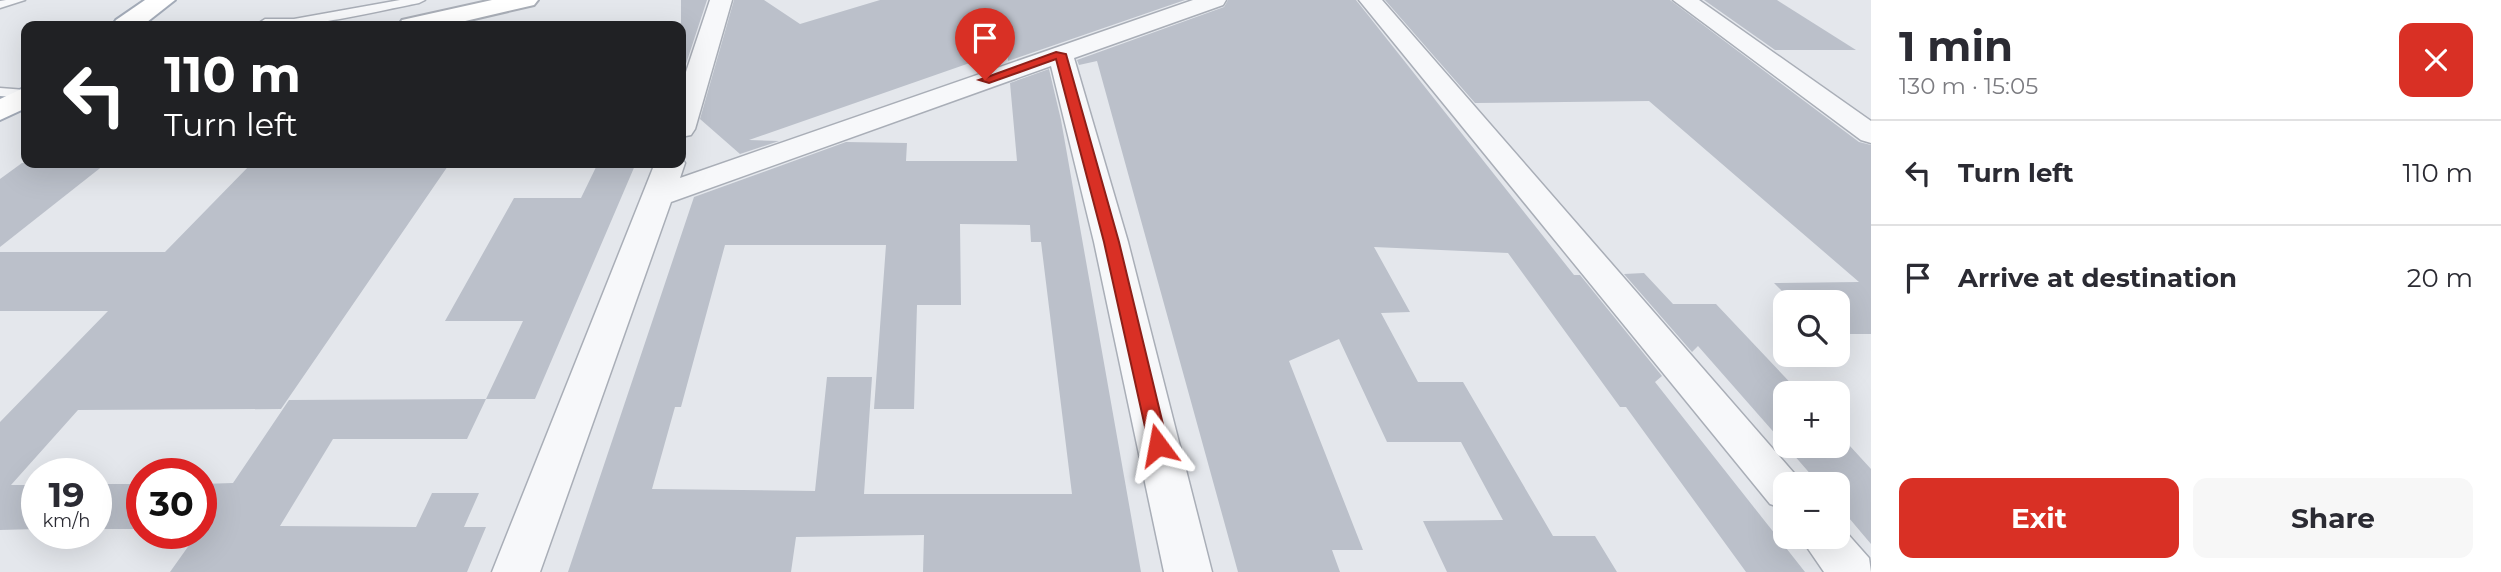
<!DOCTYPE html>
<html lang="en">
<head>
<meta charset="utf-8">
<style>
	body { margin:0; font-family:Montserrat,sans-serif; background:#f7f7f7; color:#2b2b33; height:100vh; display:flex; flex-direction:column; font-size:26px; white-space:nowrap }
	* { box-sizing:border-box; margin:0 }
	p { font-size:23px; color:#7c7c81 }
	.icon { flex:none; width:38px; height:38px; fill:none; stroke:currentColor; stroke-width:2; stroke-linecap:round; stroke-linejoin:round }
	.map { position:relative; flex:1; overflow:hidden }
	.details { display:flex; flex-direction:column; background:#fff; width:630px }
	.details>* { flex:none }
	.hud { position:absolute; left:21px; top:21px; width:665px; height:147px; border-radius:14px; box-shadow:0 7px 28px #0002; background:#202124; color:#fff; overflow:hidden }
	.buttons { position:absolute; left:1773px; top:290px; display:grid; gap:14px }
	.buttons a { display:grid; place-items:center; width:77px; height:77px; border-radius:14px; background:#fff; box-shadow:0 7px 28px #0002; font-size:35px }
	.speed { position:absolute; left:21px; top:458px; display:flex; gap:14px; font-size:35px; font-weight:700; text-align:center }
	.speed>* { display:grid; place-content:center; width:91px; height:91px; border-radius:50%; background:#fff; box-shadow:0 7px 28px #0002; line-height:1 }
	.speed small { font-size:18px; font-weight:400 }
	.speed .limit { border:10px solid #d22; background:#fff; color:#111 }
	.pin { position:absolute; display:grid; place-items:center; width:60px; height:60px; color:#fff; margin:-72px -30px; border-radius:50% 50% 50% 0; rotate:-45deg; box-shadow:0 0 7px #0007 }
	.pin .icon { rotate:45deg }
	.me { position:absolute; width:77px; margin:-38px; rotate:347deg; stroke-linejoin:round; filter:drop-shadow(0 0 5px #0008) }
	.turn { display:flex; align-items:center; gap:24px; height:147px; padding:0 28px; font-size:32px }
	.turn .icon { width:91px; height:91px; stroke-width:2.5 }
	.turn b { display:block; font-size:49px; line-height:60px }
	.round { display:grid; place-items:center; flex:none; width:74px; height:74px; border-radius:14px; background:#f7f7f7 }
	.head { display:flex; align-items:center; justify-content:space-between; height:119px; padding:0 28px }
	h1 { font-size:42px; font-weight:700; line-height:52px }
	.action { display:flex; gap:14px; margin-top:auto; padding:14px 28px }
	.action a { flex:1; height:80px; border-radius:14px; background:#d93025; color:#fff; font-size:28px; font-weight:700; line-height:80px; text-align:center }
	.action a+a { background:#f7f7f7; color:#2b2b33 }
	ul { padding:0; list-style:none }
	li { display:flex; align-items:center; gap:21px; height:105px; padding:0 28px; border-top:2px solid #e1e1e2 }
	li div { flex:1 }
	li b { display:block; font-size:26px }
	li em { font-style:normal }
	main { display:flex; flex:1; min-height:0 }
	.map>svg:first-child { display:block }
	.building { fill:#bbc0ca; fill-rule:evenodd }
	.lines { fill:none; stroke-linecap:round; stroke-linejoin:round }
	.lane-casing { stroke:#a9aeb7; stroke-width:3 }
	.street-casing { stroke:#a9aeb7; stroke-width:3 }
	.secondary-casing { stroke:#a9aeb7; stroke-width:4 }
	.primary-casing { stroke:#a3abb8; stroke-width:4 }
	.lane { fill:#f7f8fa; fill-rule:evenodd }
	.street { fill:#f7f8fa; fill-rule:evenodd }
	.secondary { fill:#fff; fill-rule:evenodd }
	.primary { fill:#fff; fill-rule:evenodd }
	.route { fill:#d93025; stroke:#8d1f18; stroke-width:2 }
</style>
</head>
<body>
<main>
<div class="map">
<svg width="1871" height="572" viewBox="0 0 1871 572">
	<rect width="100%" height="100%" fill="#e4e7ec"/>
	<!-- building -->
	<g class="building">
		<polygon points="681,0 707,0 681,79"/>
		<polygon points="734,0 764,0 800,24 880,0 1185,0 1008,61 1007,50 749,140 779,141 740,154 700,119"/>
		<polygon points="1228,0 1356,0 1574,275 1580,275 1662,376 1655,382 1805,572 1746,572 1626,407 1620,407 1508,253 1374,247 1410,312 1381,313 1418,382 1463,382 1553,536 1595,536 1617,572 1447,572 1423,521 1503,520 1461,442 1387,442 1339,339 1289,361 1363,550 1332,550 1340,572 1238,572 1097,61 1079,65 1077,60 1224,7"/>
		<polygon points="1385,0 1670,0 1859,142 1871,145 1871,334 1838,334 1838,303 1794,303 1774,283 1859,282 1649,101 1475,103"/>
		<polygon points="1704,0 1777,0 1856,50 1775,50"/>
		<path d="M1049,69l12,51 80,452h-218l1,-37 -128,2 -5,35h-223l126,-375 152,-55 61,1 -1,18h111l-7,-78zM960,224l70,1 1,17h10l31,252h-208l8,-117h-45l-12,114 -163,-2 23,-82h6l44,-162h161l-12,164h40l3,-104h44z"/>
		<polygon points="22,163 104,165 0,247 0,179"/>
		<polygon points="252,163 450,163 281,409 78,410 11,485 37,485 37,529 0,530 0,422 108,311 0,311 0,252 165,252"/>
		<polygon points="598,163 636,163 535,399 486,399 523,321 445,321 514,198 581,198"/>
		<polygon points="1644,273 1673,304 1716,304 1801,394 1785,394 1785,445 1698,346 1692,352 1624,274"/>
		<polygon points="486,399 467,439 333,439 280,526 416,527 432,493 479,493 464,527 486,527 467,572 170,572 197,534 201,534 201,484 233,483 289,400"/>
		<polygon points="1838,433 1871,469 1871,544 1838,505 1838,485 1820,485 1786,446 1838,446"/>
		<rect x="96" y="484" width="46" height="45"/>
	</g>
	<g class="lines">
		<!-- lane casing -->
		<g class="lane-casing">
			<g id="lane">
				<polygon points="6,0 25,0 0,8 0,1"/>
				<path d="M400,0h25l-6,3c-27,5 -143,33 -160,20l6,-4h29z"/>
				<polygon points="0,88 26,90 26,98 0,96"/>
			</g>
		</g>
		<!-- street casing -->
		<g class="street-casing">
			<g id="street">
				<polygon points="710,0 732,0 695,129 691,135 681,137 681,87"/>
				<polygon points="1193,0 1226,0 1223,5 1074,58 1128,242 1212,572 1164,572 1094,242 1051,66 671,202 540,572 492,572 655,163 681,163 681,157 685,163 680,178"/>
				<polygon points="1359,0 1382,0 1800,480 1803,485 1785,485 1785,509 1770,504"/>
				<polygon points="1673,0 1699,0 1871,121 1871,143 1861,140"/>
				<polygon points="1838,523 1869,558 1871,572 1824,572 1800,537 1838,537"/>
			</g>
		</g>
		<!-- secondary casing -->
		<g class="secondary-casing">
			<polygon id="secondary" points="492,0 538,0 534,5 444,26 398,26 402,20"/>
		</g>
		<!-- primary casing -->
		<g class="primary-casing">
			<g id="primary">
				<polygon points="145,0 175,0 142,26 112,26 116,20"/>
				<polygon points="26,87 26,108 0,120 0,99"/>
			</g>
		</g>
		<!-- lane -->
		<use href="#lane" class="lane"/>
		<!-- street -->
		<use href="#street" class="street"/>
		<!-- secondary -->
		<use href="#secondary" class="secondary"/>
		<!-- primary -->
		<use href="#primary" class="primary"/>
	</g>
	<!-- route -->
	<polygon class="route" points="1056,52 1066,54 1119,242 1168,445 1165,450 1151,450 1149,445 1104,242 1056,59 989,83 979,80"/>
</svg>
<div class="buttons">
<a><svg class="icon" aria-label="search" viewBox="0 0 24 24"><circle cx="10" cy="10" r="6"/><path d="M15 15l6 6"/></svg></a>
<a>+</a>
<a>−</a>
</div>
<div class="speed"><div>19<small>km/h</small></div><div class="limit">30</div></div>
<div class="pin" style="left:985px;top:80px;background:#d93025"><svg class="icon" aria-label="arrive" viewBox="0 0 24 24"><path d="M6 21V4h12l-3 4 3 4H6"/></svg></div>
<svg class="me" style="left:1158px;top:445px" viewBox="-20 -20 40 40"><path d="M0-17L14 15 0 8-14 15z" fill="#d93025" stroke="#fff" stroke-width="4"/></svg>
<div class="hud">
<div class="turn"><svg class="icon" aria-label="left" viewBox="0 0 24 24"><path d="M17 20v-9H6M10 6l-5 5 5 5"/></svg><div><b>110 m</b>Turn left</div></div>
</div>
</div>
<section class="details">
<div class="head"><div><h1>1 min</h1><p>130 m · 15:05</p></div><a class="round" style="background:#d93025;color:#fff"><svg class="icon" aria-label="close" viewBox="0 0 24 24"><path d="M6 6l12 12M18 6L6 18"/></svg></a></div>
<ul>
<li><svg class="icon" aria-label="left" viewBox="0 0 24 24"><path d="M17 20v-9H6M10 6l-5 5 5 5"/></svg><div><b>Turn left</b></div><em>110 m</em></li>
<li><svg class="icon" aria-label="arrive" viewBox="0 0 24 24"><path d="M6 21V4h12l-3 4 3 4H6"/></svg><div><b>Arrive at destination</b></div><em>20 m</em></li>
</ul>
<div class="action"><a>Exit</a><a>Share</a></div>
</section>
</main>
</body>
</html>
